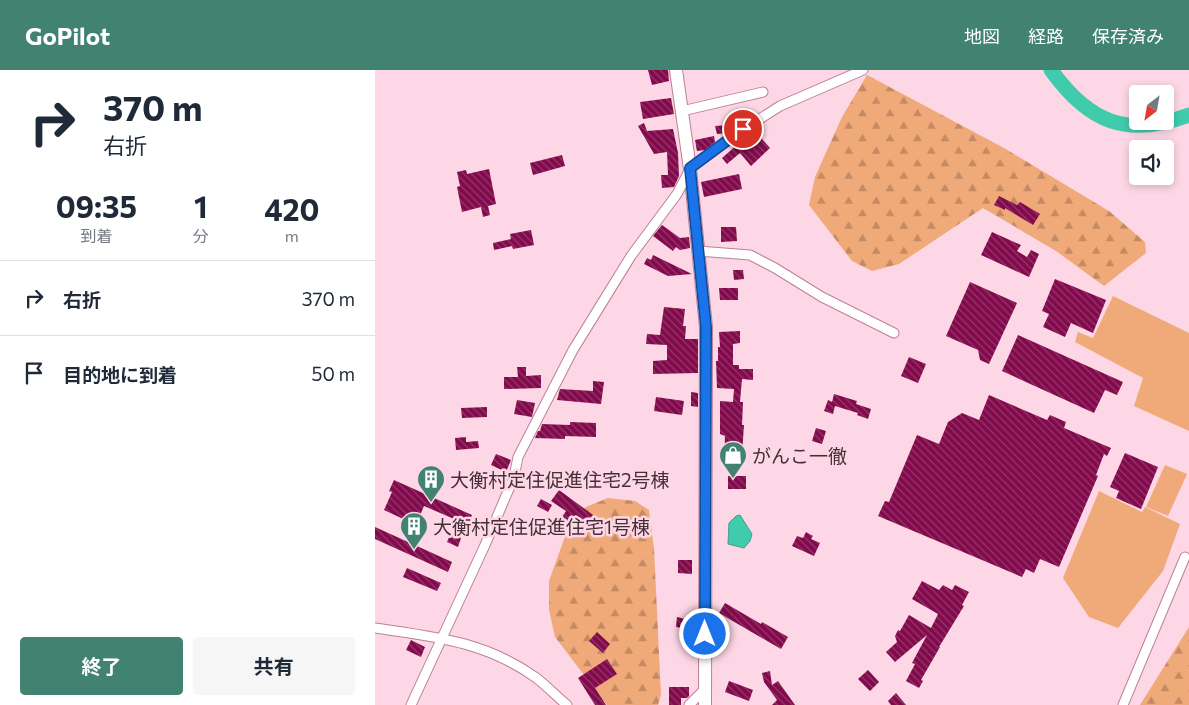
<!DOCTYPE html>
<html lang="ja">
<head>
<meta charset="utf-8">
<style>
	body { margin:0; font-family:Commissioner,"Noto Sans JP",sans-serif; background:#f6f6f7; color:#1f2937; height:100vh; display:flex; flex-direction:column; font-size:19px; white-space:nowrap }
	* { box-sizing:border-box; margin:0 }
	p { font-size:16px; color:#747a83 }
	.icon { flex:none; width:28px; height:28px; fill:none; stroke:currentColor; stroke-width:2; stroke-linecap:round; stroke-linejoin:round }
	.map { position:relative; flex:1; overflow:hidden }
	.side { display:flex; flex-direction:column; background:#fff; width:375px }
	.side>* { flex:none }
	.top-card { background:#fff; color:#1f2937; overflow:hidden }
	.needle { width:32px; rotate:211deg }
	.controls { position:absolute; left:754px; top:15px; display:grid; gap:10px }
	.controls a { display:grid; place-items:center; width:45px; height:45px; border-radius:5px; background:#fff; box-shadow:0 2px 8px #0003; font-size:25px }
	.pin { position:absolute; display:grid; place-items:center; width:42px; height:42px; color:#fff; margin:-21px; border:2px solid #fff; border-radius:50%; box-shadow:0 1px 5px #0007 }
	.me { position:absolute; width:55px; margin:-28px; rotate:0deg; stroke-linejoin:round; filter:drop-shadow(0 0 4px #0008) }
	.turn { display:flex; align-items:center; gap:18px; height:105px; padding:0 20px; font-size:22px }
	.turn .icon { width:65px; height:65px; stroke-width:2.5 }
	.turn b { display:block; font-size:35px; line-height:42px }
	.eta { display:flex; justify-content:space-evenly; align-items:center; height:85px; text-align:center }
	.eta b { font-size:30px; font-weight:700; line-height:35px }
	.primary-button { display:flex; gap:10px; margin-top:auto; padding:10px 20px }
	.primary-button a { flex:1; height:58px; border-radius:5px; background:#418271; color:#fff; font-size:20px; font-weight:700; line-height:58px; text-align:center }
	.primary-button a+a { background:#f6f6f7; color:#1f2937 }
	ul { padding:0; list-style:none }
	li { display:flex; align-items:center; gap:15px; height:75px; padding:0 20px; border-top:1px solid #e0e1e3 }
	li div { flex:1 }
	li b { display:block; font-size:19px }
	li em { font-style:normal }
	header { display:flex; align-items:center; gap:30px; box-sizing:border-box; height:70px; padding:0 25px; background:#418271; color:#fff }
	header strong { font-size:24px }
	nav { display:flex; gap:28px; margin-inline-start:auto; font-size:18px }
	main { display:flex; flex:1; min-height:0 }
	.map>svg:first-child { display:block }
	.green { fill:#f0a979 }
	.forest { fill:url(#forest-firs) }
	.water { fill:#41cbad; stroke:#429c8a }
	.lines { fill:none; stroke-linecap:round; stroke-linejoin:round }
	.river { stroke:#41cbad; stroke-width:15 }
	.building { fill:url(#building-back-hatch) }
	.minor-casing { stroke:#bb8197; stroke-width:11 }
	.highway-casing { stroke:#bb8197; stroke-width:14 }
	.minor { stroke:#fff; stroke-width:9 }
	.highway { stroke:#fff; stroke-width:12 }
	.route-casing { stroke:#114b97; stroke-width:12 }
	.route { stroke:#1a73e8; stroke-width:9 }
	.labels { text-anchor:middle; dominant-baseline:central; stroke-width:5; stroke-linejoin:round; paint-order:stroke }
	.poi-label { font-size:19px; fill:#462e37; stroke:#fdd7e5; text-anchor:start }
</style>
</head>
<body>
<header>
<strong>GoPilot</strong>
<nav><a>地図</a><a>経路</a><a>保存済み</a></nav>
</header>
<main>
<section class="side">
<div class="top-card">
<div class="turn"><svg class="icon" aria-label="right" viewBox="0 0 24 24"><path d="M7 20v-9h11M14 6l5 5-5 5"/></svg><div><b>370 m</b>右折</div></div>
</div>
<div class="eta">
<div><b>09:35</b><p>到着</p></div>
<div><b>1</b><p>分</p></div>
<div><b>420</b><p>m</p></div>
</div>
<ul>
<li><svg class="icon" aria-label="right" viewBox="0 0 24 24"><path d="M7 20v-9h11M14 6l5 5-5 5"/></svg><div><b>右折</b></div><em>370 m</em></li>
<li><svg class="icon" aria-label="arrive" viewBox="0 0 24 24"><path d="M6 21V4h12l-3 4 3 4H6"/></svg><div><b>目的地に到着</b></div><em>50 m</em></li>
</ul>
<div class="primary-button"><a>終了</a><a>共有</a></div>
</section>
<div class="map">
<svg width="814" height="635" viewBox="0 0 814 635">
	<defs>
		<pattern id="forest-firs" width="22" height="20" patternUnits="userSpaceOnUse" patternTransform="scale(1.25)"><rect width="22" height="20" fill="#f0a979"/><path d="M5 1l3.5 6h-7zM16 11l3.5 6h-7z" fill="#c48a64"/></pattern>
		<pattern id="building-back-hatch" width="6" height="6" patternUnits="userSpaceOnUse" patternTransform="scale(1.25)"><rect width="6" height="6" fill="#820a4c"/><path d="M-1 5l2 2M0 0l6 6M5-1l2 2" fill="none" stroke="#94386a"/></pattern>
	</defs>
	<rect width="100%" height="100%" fill="#fdd7e5"/>
	<!-- green -->
	<g class="green">
		<polygon points="738,226 814,263 814,361 759,336 768,308 700,272 703,262 718,268"/>
		<polygon points="790,395 812,404 793,446 771,437"/>
		<polygon points="724,421 767,442 770,437 805,454 788,501 743,558 714,547 688,508"/>
	</g>
	<!-- forest -->
	<g class="forest">
		<polygon points="492,5 629,78 734,141 770,172 771,183 729,216 681,181 608,138 524,194 497,201 477,191 434,135 440,107 467,47"/>
		<polygon points="233,428 260,431 274,440 279,479 286,625 283,635 232,635 180,567 174,540 174,511 191,464 206,439"/>
		<polygon points="814,557 814,635 765,635"/>
	</g>
	<!-- water -->
	<polygon class="water" points="365,445 377,464 375,471 369,478 353,474 354,453 361,446"/>
	<g class="lines">
		<!-- river -->
		<path class="river" d="M676,0c38,53 76,68 138,45"/>
	</g>
	<!-- building -->
	<g class="building">
		<polygon points="273,0 293,0 294,11 277,15"/>
		<polygon points="296,28 299,44 268,49 265,32"/>
		<polygon points="269,53 272,61 298,59 303,83 304,106 299,117 287,118 286,105 293,105 292,82 279,84 263,56"/>
		<polygon points="355,55 356,60 352,63 342,64 340,56"/>
		<polygon points="379,60 395,78 376,96 365,83 352,94 347,88"/>
		<polygon points="339,66 340,72 330,80 322,81 320,70"/>
		<polygon points="187,85 190,96 158,105 155,93"/>
		<polygon points="114,99 121,134 113,136 115,145 108,147 106,137 87,142 82,117 85,116 82,102 91,100 92,104"/>
		<polygon points="364,104 367,119 329,127 326,112"/>
		<polygon points="624,126 642,135 645,132 665,144 658,155 630,138 630,140 619,135"/>
		<polygon points="287,155 305,168 314,167 315,178 305,180 301,177 298,181 278,166"/>
		<polygon points="346,157 361,157 362,171 346,172"/>
		<polygon points="156,160 159,175 138,179 137,176 119,180 118,173 136,169 135,164"/>
		<polygon points="617,162 646,175 642,181 652,187 656,180 664,184 654,207 606,185"/>
		<polygon points="278,185 317,204 293,206 269,194 272,188 276,190"/>
		<polygon points="358,200 368,200 369,209 359,210"/>
		<polygon points="680,209 731,230 718,263 696,253 690,267 668,257 674,244 667,241"/>
		<polygon points="595,212 642,233 614,294 605,290 603,280 571,266"/>
		<polygon points="344,218 363,218 363,230 345,230"/>
		<polygon points="289,237 310,239 308,256 311,256 310,269 323,269 323,303 278,304 278,291 292,290 292,275 271,274 272,264 285,265"/>
		<polygon points="365,261 365,273 358,274 358,295 364,295 364,299 378,299 378,310 367,309 365,332 368,332 367,355 369,355 367,384 362,384 361,393 349,392 350,366 345,364 345,331 358,332 359,319 342,318 341,291 343,291 343,277 345,277 344,262"/>
		<polygon points="643,265 748,312 742,325 730,320 719,343 627,301"/>
		<polygon points="534,287 551,294 543,313 526,306"/>
		<polygon points="142,297 151,297 151,306 166,305 166,318 129,319 129,307 143,307"/>
		<polygon points="218,311 229,312 226,334 182,330 185,319 218,321"/>
		<polygon points="316,322 323,323 323,337 316,336"/>
		<polygon points="459,324 482,331 481,334 496,339 493,349 482,345 483,343 460,336 458,344 449,341 453,330 457,332"/>
		<polygon points="614,325 672,350 675,345 691,352 689,358 736,378 732,386 729,384 721,405 723,406 684,497 665,489 659,503 651,499 647,507 503,446 510,431 514,432 542,365 564,374 573,352 587,343 604,350"/>
		<polygon points="281,327 309,331 307,345 279,341"/>
		<polygon points="142,330 160,333 157,347 139,344"/>
		<polygon points="112,337 112,347 87,348 86,338"/>
		<polygon points="195,352 221,353 221,367 190,366 190,369 160,368 163,361 165,361 167,354 195,355"/>
		<polygon points="441,358 451,361 447,374 437,371"/>
		<polygon points="91,367 91,372 103,371 104,378 81,380 80,368"/>
		<polygon points="750,383 783,397 766,439 741,428 744,421 735,417"/>
		<polygon points="121,384 136,390 131,402 116,395"/>
		<rect x="353" y="406" width="18" height="13"/>
		<polygon points="19,410 97,445 93,455 49,436 41,455 9,440 17,422 14,421"/>
		<polygon points="184,420 218,445 214,451 225,458 221,463 197,447 193,452 187,447 191,441 176,431"/>
		<polygon points="166,429 177,435 173,442 162,436"/>
		<polygon points="0,457 77,492 73,502 0,469"/>
		<polygon points="431,462 438,466 436,469 445,473 439,486 417,476 422,466 428,468"/>
		<polygon points="76,463 86,468 83,477 72,472"/>
		<polygon points="303,490 317,490 317,504 303,503"/>
		<polygon points="32,498 66,513 62,521 28,507"/>
		<polygon points="547,511 564,520 568,515 577,520 580,515 594,522 587,535 589,536 564,577 565,577 546,610 548,611 544,618 531,611 540,594 537,593 552,565 520,592 511,582 522,572 520,566 523,560 525,561 534,545 556,558 563,544 537,529"/>
		<polygon points="350,533 386,554 387,552 413,567 406,579 344,543"/>
		<polygon points="302,547 314,550 313,559 301,557"/>
		<polygon points="222,562 235,574 228,583 214,571"/>
		<polygon points="36,570 50,577 46,587 31,580"/>
		<polygon points="232,589 242,604 220,618 231,635 220,635 203,608"/>
		<polygon points="493,600 504,612 495,621 483,609"/>
		<polygon points="395,601 397,615 403,611 420,635 397,635 402,630 389,612 387,603"/>
		<polygon points="354,611 378,620 374,631 350,622"/>
		<polygon points="294,617 314,617 314,626 312,628 306,628 306,635 294,635"/>
		<polygon points="521,623 531,635 516,635 513,631"/>
	</g>
	<g class="lines">
		<!-- minor casing -->
		<g class="minor-casing">
			<g id="minor">
				<polyline points="307,41 388,22"/>
				<polyline points="323,181 375,185 400,198 447,227 519,263"/>
				<path d="M0,558c60,9 109,13 160,49 11,8 21,19 32,28"/>
				<polyline points="36,635 110,475 139,407 143,387 198,280 256,186 302,124 315,99 358,66 405,36 488,0"/>
				<polyline points="314,635 331,618"/>
				<polyline points="748,635 810,487"/>
			</g>
		</g>
		<!-- highway casing -->
		<g class="highway-casing">
			<polyline id="highway" points="301,0 315,99 331,257 330,635"/>
		</g>
		<!-- minor -->
		<use href="#minor" class="minor"/>
		<!-- highway -->
		<use href="#highway" class="highway"/>
	</g>
	<g class="lines">
		<!-- route casing -->
		<g class="route-casing">
			<polyline id="route" points="330,564 331,257 315,98 368,59"/>
		</g>
		<!-- route -->
		<use href="#route" class="route"/>
	</g>
	<!-- icons -->
	<defs>
		<g id="shop-pin" transform="scale(1.4375)"><path d="M0 17L-7.5 6A9.5 9.5 0 1 1 7.5 6Z" fill="#418271" stroke="#fdd7e5"/><path d="M-5-2.5h2.3a2.7 3.5 0 0 1 5.4 0H5L5.5 6h-11ZM-1.5-2.5h3a1.5 2.3 0 0 0-3 0Z" fill="#fff"/></g>
		<g id="building-pin" transform="scale(1.4375)"><path d="M0 17L-7.5 6A9.5 9.5 0 1 1 7.5 6Z" fill="#418271" stroke="#fdd7e5"/><path d="M-4-6H4V6H1V3H-1V6H-4ZM-2.5-4.3h1.7v1.8h-1.7ZM.8-4.3h1.7v1.8H.8ZM-2.5-1h1.7V.8h-1.7ZM.8-1h1.7V.8H.8Z" fill="#fff"/></g>
	</defs>
	<g fill-rule="evenodd">
		<use href="#shop-pin" x="358" y="385"/>
		<use href="#building-pin" x="56" y="409"/>
		<use href="#building-pin" x="39" y="456"/>
	</g>
	<g class="labels">
		<!-- poi labels -->
		<g class="poi-label">
			<text x="377" y="385">がんこ一徹</text>
			<text x="75" y="409">大衡村定住促進住宅2号棟</text>
			<text x="58" y="456">大衡村定住促進住宅1号棟</text>
		</g>
	</g>
</svg>
<div class="controls">
<a><svg class="needle" viewBox="-14 -14 28 28"><path d="M0-13l5 13h-10z" fill="#e53935"/><path d="M0 13l5-13h-10z" fill="#747a83"/></svg></a>
<a><svg class="icon" aria-label="sound" viewBox="0 0 24 24"><path d="M4 9h4l5-4v14l-5-4H4zM17 9q2 3 0 6"/></svg></a>
</div>
<div class="pin" style="left:368px;top:59px;background:#d93025"><svg class="icon" aria-label="arrive" viewBox="0 0 24 24"><path d="M6 21V4h12l-3 4 3 4H6"/></svg></div>
<svg class="me" style="left:330px;top:564px" viewBox="-20 -20 40 40"><circle r="17" fill="#1a73e8" stroke="#fff" stroke-width="3"/><path d="M0-11L8 9 0 5-8 9z" fill="#fff"/></svg>
</div>
</main>
</body>
</html>
